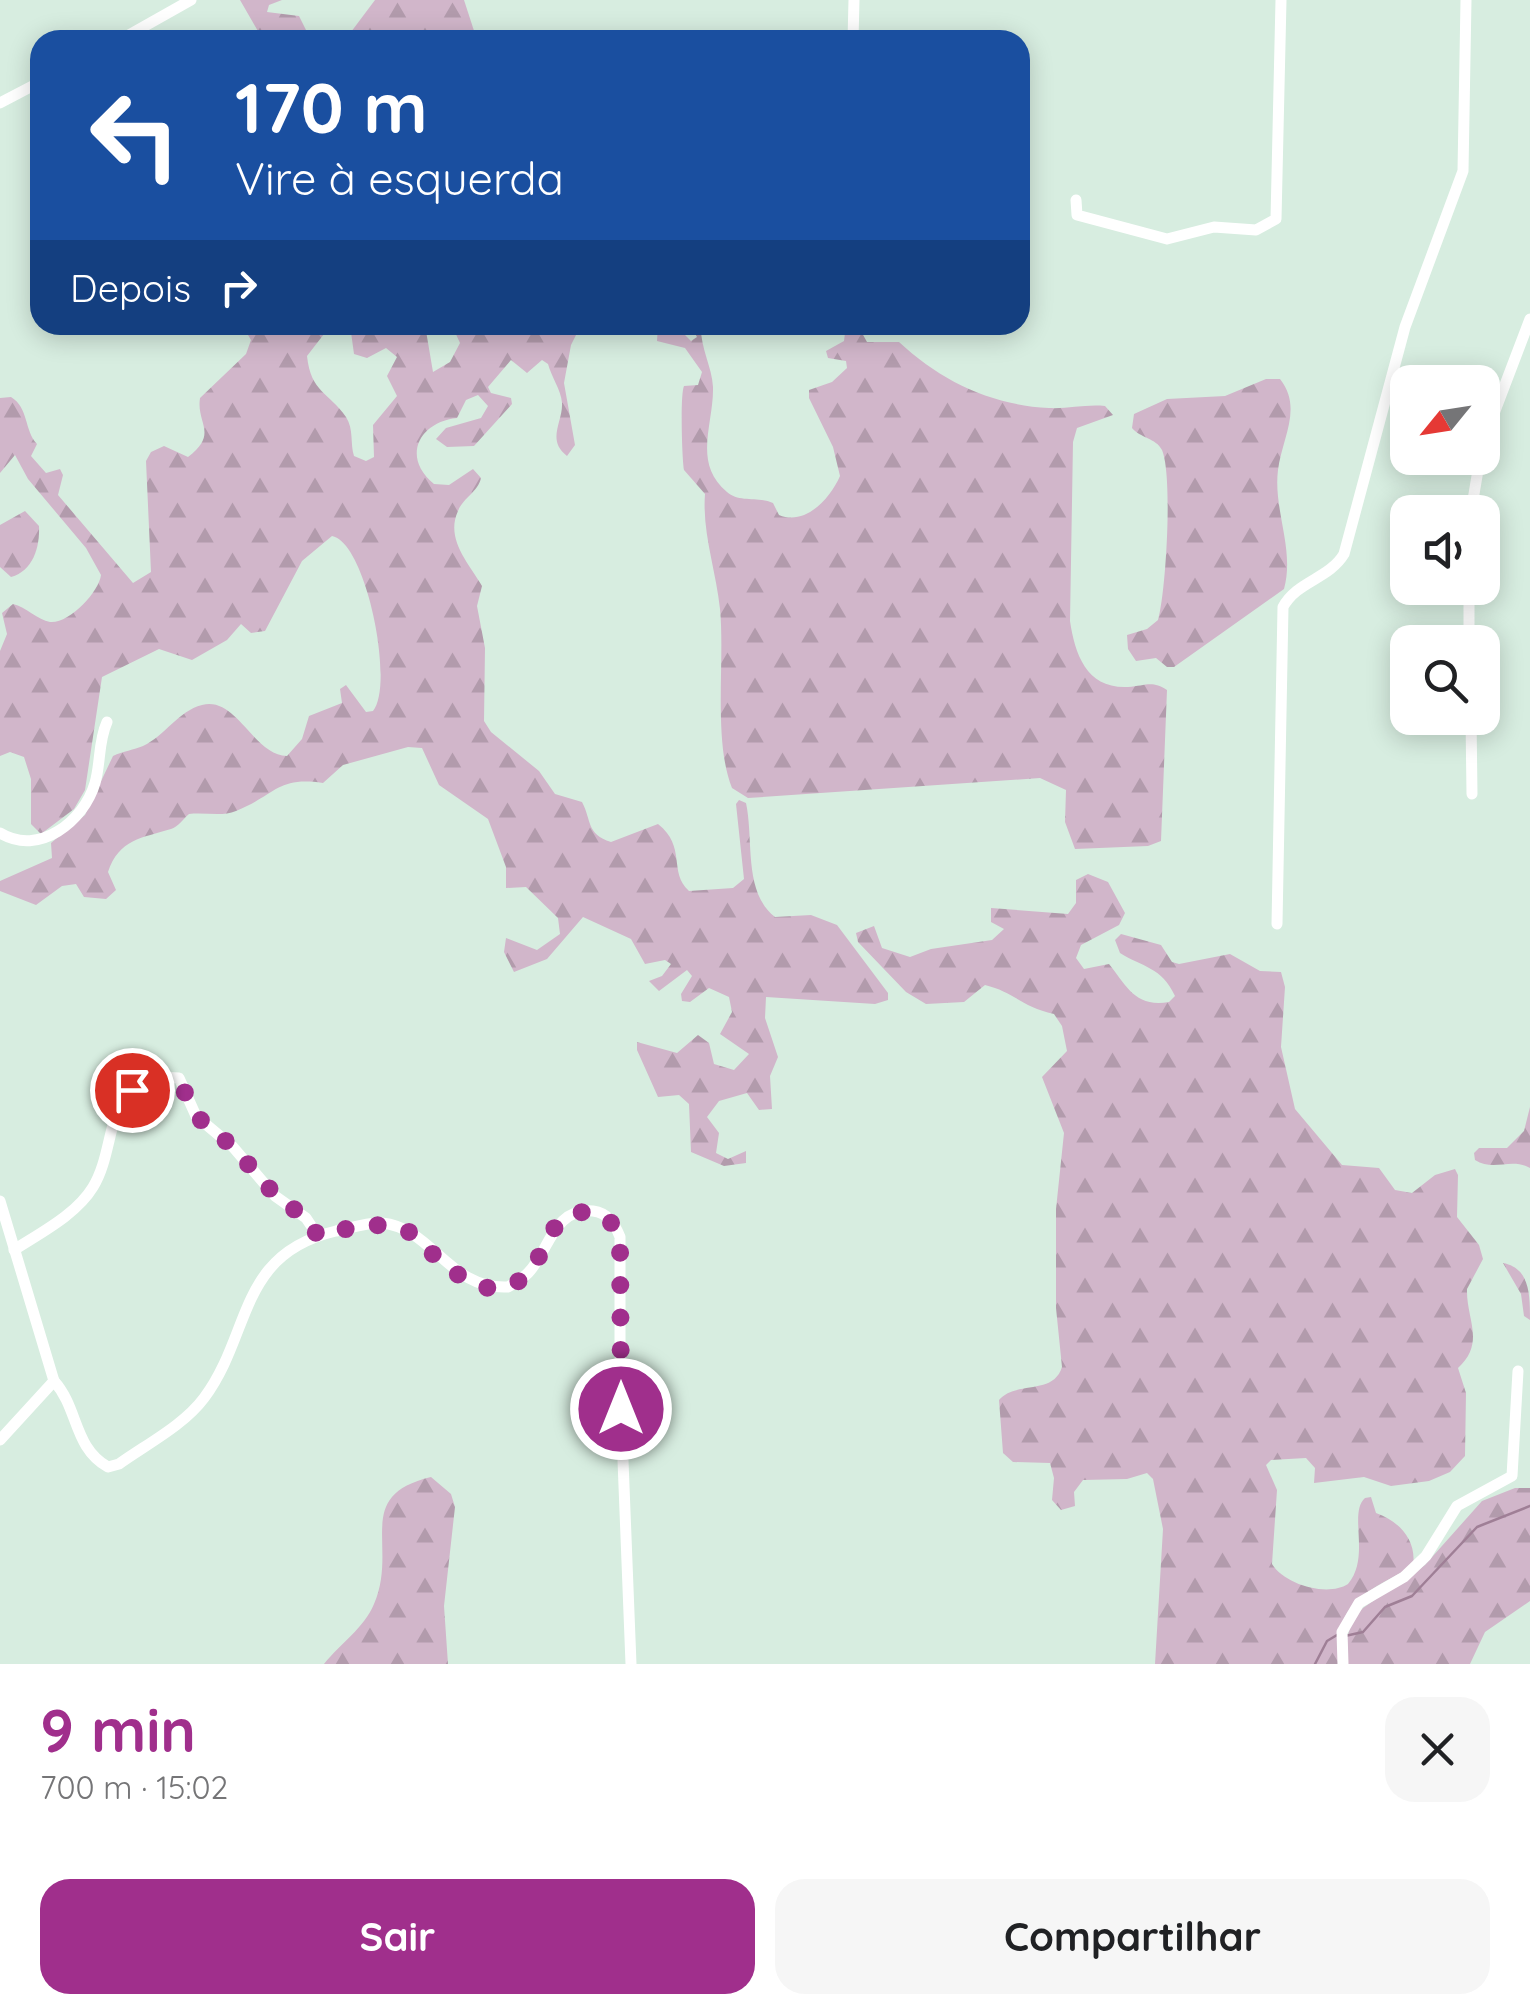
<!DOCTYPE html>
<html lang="pt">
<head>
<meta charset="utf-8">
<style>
	body { margin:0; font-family:Quicksand,sans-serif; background:#f6f6f6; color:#202124; height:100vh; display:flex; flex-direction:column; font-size:38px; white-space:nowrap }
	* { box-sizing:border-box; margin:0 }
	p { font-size:32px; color:#757577 }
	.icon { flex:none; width:55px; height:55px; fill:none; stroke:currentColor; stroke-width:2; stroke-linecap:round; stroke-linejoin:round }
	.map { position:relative; height:1664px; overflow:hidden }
	.panel { display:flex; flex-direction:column; background:#fff; flex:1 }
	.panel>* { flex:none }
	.banner { position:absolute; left:30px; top:30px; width:1000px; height:305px; border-radius:30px; box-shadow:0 5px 25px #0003; background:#1a4fa0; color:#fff; overflow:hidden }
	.needle { width:65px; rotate:240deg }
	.controls { position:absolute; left:1390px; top:365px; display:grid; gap:20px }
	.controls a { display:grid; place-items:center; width:110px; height:110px; border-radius:20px; background:#fff; box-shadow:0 5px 25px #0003; font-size:50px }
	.pin { position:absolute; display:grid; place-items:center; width:85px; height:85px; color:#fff; margin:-42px; border:5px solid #fff; border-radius:50%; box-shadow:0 2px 10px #0007 }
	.me { position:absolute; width:110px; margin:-55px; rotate:0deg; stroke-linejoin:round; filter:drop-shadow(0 0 8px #0008) }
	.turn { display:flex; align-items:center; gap:35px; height:210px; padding:0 40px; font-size:45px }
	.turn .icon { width:130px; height:130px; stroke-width:2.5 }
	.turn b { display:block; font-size:70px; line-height:85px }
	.then { display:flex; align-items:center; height:95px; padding:0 40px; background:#0003; gap:20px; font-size:38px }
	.round { display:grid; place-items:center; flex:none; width:105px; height:105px; border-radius:30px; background:#f6f6f6 }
	.headline { display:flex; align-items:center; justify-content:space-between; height:170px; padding:0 40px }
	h1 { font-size:60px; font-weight:800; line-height:75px; color:#a02f8c }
	.primary-button { display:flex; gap:20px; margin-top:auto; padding:20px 40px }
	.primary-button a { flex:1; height:115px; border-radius:30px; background:#a02f8c; color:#fff; font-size:40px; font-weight:800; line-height:115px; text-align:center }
	.primary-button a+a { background:#f6f6f6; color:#202124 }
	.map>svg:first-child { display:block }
	.forest { fill:url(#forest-firs) }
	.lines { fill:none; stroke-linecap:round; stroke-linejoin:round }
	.stream { stroke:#9f7f96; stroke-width:2.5 }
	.minor { stroke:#fff; stroke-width:11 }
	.route { stroke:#a02f8c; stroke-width:18; stroke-dasharray:0 32.4 }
</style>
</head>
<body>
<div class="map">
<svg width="1530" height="1664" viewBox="0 0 1530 1664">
	<defs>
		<pattern id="forest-firs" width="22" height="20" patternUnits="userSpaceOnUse" patternTransform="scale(2.5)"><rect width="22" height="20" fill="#d1b6ca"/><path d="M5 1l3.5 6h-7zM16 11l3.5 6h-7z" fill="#b29bac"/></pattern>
	</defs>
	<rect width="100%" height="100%" fill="#d7ede0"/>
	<!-- forest -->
	<g class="forest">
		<polygon points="240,0 282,0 269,5 267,12 299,16 311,40 263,40"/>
		<polygon points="375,0 464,0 477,40 345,40"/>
		<path d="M242,325h89l-24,31c4,37 22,36 39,61 8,12 4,27 8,39l12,5 8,-4 -1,-32 24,-29 -10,-20 10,-19 -11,-9 -19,10 -13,-4 -4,-29h75l8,47 17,-10 10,-19 -6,-13 -21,4 -3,-9h151l-10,20 -7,38 11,62 -8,11c-21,-16 -4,-34 -5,-53 -1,-13 -11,-27 -14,-39l-6,-4 -15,13 -16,-13 -23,27 3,6 20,5 1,6 -38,42 -27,1 -11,-8 10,-11 35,-10 7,-12 -10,-11 -12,5 -9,18c-38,4 -56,39 -23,66l15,1 24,-16 8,9c-3,14 -18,20 -23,33 -13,28 11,53 24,75l-5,20 8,42 -1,73 7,11 48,39 16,23 27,8c10,19 4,32 29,40l47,-18c29,23 10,48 31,67l44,-3 11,-9 -8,-75 3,-4 7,3c8,37 -3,89 29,114l36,-2 26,10 51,68v7l-13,4 -109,-7 -1,21 13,39 -8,19 2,33 -13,1 -12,-17 -28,8 -12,16 12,16 -3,20 12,6 18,-8v12l-22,3 -33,-14 -2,-48 -10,-9 -21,2 -21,-47v-8l40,11 21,-18 11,8 5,21 20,6 15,-16 -29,-20 12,-22 -3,-15 -20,-9 -19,14 -8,-1 -1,-7 11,-18 -5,-6 -28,21 -10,-10 13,-5 9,-12 -6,-4 -20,4 -14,-25 -48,-22 -36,42 -33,13 -10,-20 2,-14 31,12 23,-16 -2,-16 -32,-31 -20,1v-21l-18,-48 -49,-34 -17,-37 -14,-1 -65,18 -20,18c-46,-7 -47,12 -87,28 -14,6 -31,1 -47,3 -6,5 -11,13 -18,15 -29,9 -52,10 -63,43l8,18 -10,9 -22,-2 -8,-13 -14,2 -26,19 -36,-14v-10l52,-23 -1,-15 34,-28 28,-59c10,-5 21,-6 30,-10 22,-10 35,-35 59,-41 35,-9 51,50 85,51l15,-17 7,-23 33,-13 -2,-14 6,-4 20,27 7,-1c22,-27 -7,-169 -41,-175l-30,25 -37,70 -14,2 -10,-9 -14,16 -35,20 -33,-11 -57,28 -17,113 -11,19 -33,25 -10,-10v-45l-7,-22 -14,-5 -10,4v-105l7,-17 -5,-21 11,-9c13,3 25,16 37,18 19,2 49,-30 51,-47l-15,-27 -58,-69 -13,-24 -15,18v-75l11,-1c18,11 13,33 26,47l-6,12 15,17 14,-4 3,6 -5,20 75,88 18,-11 -5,-111 5,-9 13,-6 24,11c31,-24 8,-33 12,-59l46,-44 5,-14z"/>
		<path d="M658,325h17l16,16 6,-4 -7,-12h11c-1,23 11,41 12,62 1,37 -21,76 14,105 12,11 31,4 46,11l6,12c26,11 51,-16 61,-39l-7,-29 -24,-49v-8l23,-8 15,-14 -1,-7 -18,-3 -2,-7 18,-10 2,-16h19l-3,8 5,9h32c42,39 92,63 150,66 19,1 37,-4 56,-2l8,9 -36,13 -4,14 -3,179c5,34 17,68 58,66 17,-1 24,-7 39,3l-6,151 -13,5 -73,3 -10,-27 1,-32 -26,-12 -292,20 -16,-10c-19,-48 -7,-126 -12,-179 -4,-39 -18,-76 -15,-115l-21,-24c-2,-13 -4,-75 0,-84l14,-1 4,-13 -17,-24 -28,-7z"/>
		<path d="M1266,379h14c23,29 2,59 -2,91 -5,40 17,79 6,119l-110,78h-7l-11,-9 -20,3 -8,-12 -1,-14 20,-6 11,-9c8,-28 15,-144 4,-170 -6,-12 -22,-12 -30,-22l2,-14 33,-15 58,-3z"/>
		<path d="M25,511l14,15c1,21 -6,45 -28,51l-11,-10v-42z"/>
		<path d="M1088,874l20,8 17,31 -6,12 -38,20 -5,13 8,11 25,-5c17,21 26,44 60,38l6,-6c-13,-29 -33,-29 -55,-43l-5,-13 6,-6 40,11 11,17 7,2 51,-10 30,17 21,1 4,15 -4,60 14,62 47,56 37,3 16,22 17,3 23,-18 20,-6 3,6 -1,42 22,28 4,14 -16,30c-1,30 19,53 -9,79l8,25 -1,63 -15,16 -21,9 -38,5 -27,-9 -50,6 1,-15 -9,-10 -35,2 -5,5 11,25 -5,74c13,21 56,33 76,20 23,-27 0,-71 17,-86l6,-1 5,16c23,8 41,27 37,53 -47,27 -81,36 -73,98h-185l8,-135 -10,-50 -6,-6 -20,6 -44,1 -9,12 1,14 -14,4 -9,-10 2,-22 -4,-15 -37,-1 -10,-9 -4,-53c17,-20 54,-4 63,-33l-6,-59v-99l8,-76 -22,-56 25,-26 -5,-25 -8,-12c-32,-7 -40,-22 -69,-29l-21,17 -38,2 -20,-12 -48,-50 -2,-9 18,-7 8,22 28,9 21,-8 61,-9 12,-11 -13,-7v-14l77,6 8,-11v-23z"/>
		<path d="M1530,1107v61c-19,-11 -36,4 -55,-8l-1,-7 5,-5h28l17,-17z"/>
		<path d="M1503,1263c27,5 27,32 27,57l-6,-4 -3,-22z"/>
		<path d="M431,1477l20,17 4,13 -11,99 4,58h-124c16,-20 40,-36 50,-60 25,-58 -22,-108 57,-127z"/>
		<polygon points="1530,1488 1530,1601 1485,1632 1470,1664 1348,1664 1347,1638 1353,1618 1363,1608 1425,1565 1482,1501 1515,1488"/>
	</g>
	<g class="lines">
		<!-- stream -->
		<g class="stream">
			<polyline points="1345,1636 1363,1632 1385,1607 1412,1596 1477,1527 1530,1506"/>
			<polyline points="1315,1664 1327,1641 1337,1635"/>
		</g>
		<!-- minor -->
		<g class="minor">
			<polyline points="120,40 191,0"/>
			<polyline points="853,40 854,0"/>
			<polyline points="0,103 40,82"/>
			<polyline points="1076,200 1077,215 1167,239 1214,227 1256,230 1276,219 1281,0"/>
			<polyline points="1482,445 1530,319"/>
			<polyline points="1471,512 1480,458"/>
			<polyline points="1469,588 1469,642"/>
			<polyline points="1471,718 1472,794"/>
			<path d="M0,833c39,24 84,-12 95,-50 6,-21 3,-41 12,-61"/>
			<path d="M1277,924l6,-317c14,-26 46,-28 61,-53l61,-227 58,-156 3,-171"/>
			<polyline points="0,1201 54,1381 0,1440"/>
			<path d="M14,1250c26,-17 62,-35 79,-63 27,-44 7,-116 86,-109l17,38 37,31 42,49 31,22 12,18"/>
			<path d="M54,1381c25,28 19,66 54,86l11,-3c28,-20 65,-39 85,-66 48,-64 33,-144 132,-167 15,-3 31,-9 46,-8 51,5 67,67 126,64 7,-4 14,-8 20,-14 21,-21 25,-66 65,-62 15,2 22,13 27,26v147l11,280"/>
			<polyline points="1343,1664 1342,1632 1359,1603 1404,1577 1426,1556 1457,1506 1512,1476 1518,1371"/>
		</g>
	</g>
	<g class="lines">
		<!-- route -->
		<path class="route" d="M132,1090l17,-10 29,-2 18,38 38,32 42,48 30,22 12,18c32,-8 58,-17 90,-5 22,19 52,54 82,57 15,1 31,-5 41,-18 9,-12 13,-28 22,-40 20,-27 55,-23 67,7l1,172"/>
	</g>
</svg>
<div class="controls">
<a><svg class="needle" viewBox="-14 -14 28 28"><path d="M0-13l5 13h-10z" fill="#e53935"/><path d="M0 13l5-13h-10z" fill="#757577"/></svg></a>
<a><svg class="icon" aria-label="sound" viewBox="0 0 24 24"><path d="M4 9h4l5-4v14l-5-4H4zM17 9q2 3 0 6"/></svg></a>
<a><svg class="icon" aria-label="search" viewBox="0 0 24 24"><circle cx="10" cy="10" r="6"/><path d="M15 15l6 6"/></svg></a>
</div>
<div class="pin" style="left:132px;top:1090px;background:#d93025"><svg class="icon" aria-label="arrive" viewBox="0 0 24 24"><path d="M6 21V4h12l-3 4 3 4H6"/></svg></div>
<svg class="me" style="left:621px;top:1409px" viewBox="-20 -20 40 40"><circle r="17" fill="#a02f8c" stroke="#fff" stroke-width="3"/><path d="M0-11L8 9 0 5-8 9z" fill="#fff"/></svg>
<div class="banner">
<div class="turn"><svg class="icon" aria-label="left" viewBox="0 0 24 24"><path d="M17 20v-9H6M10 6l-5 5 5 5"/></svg><div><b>170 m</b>Vire à esquerda</div></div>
<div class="then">Depois<svg class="icon" aria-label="right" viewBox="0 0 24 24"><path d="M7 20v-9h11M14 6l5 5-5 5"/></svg></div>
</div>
</div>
<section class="panel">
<div class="headline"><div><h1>9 min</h1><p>700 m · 15:02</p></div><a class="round"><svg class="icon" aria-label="close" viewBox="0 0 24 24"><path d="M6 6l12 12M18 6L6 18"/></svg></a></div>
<div class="primary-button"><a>Sair</a><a>Compartilhar</a></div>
</section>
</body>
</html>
